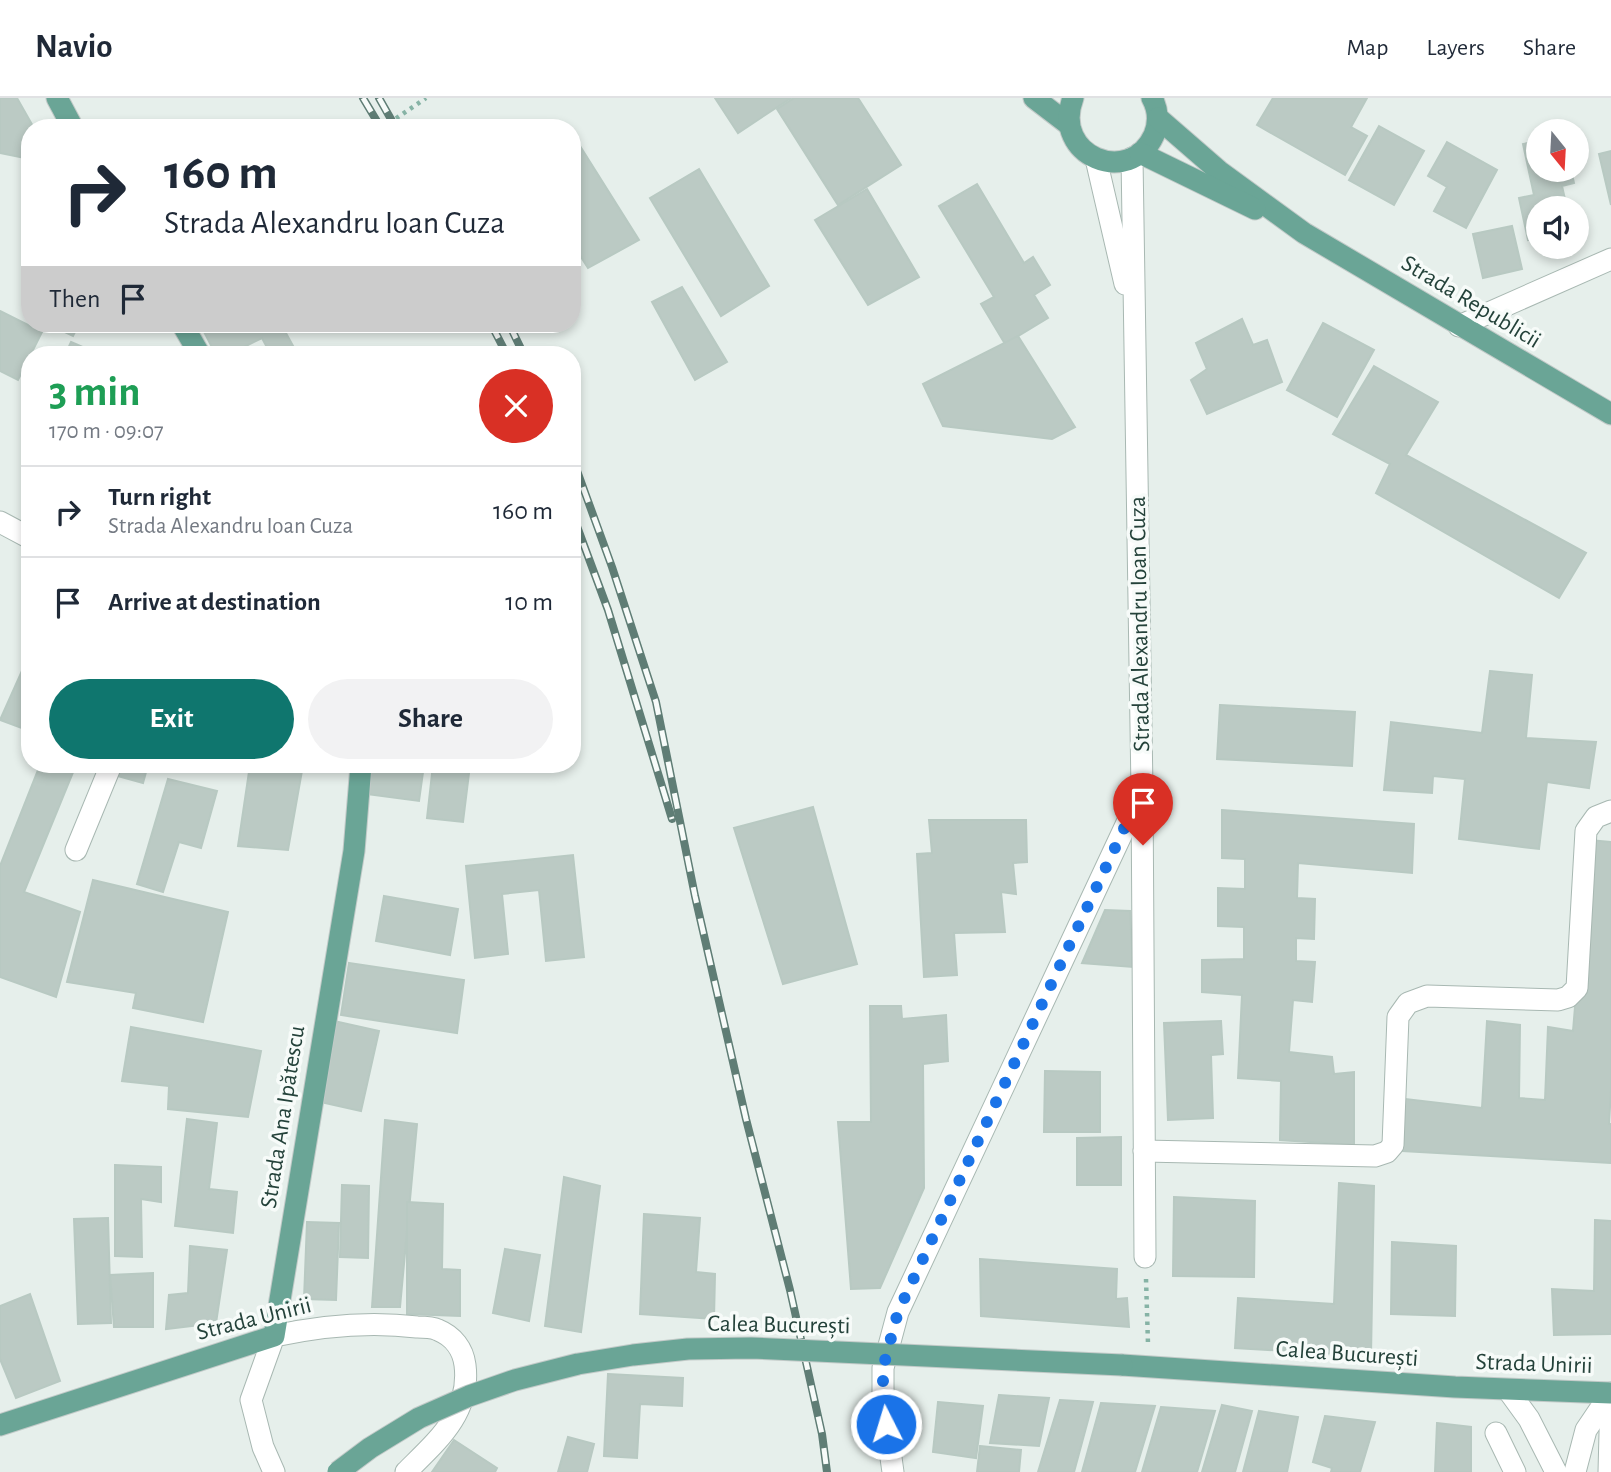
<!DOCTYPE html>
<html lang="en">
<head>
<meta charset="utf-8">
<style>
	body { margin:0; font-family:"Alegreya Sans",sans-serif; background:#f2f2f3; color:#1f2937; height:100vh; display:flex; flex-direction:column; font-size:26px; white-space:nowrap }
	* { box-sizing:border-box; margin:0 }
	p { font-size:23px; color:#747a83 }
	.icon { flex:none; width:38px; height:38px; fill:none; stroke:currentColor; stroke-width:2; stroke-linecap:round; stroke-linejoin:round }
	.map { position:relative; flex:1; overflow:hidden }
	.side { position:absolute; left:21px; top:248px; width:560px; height:427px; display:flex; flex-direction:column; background:#fff; border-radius:28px; box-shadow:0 4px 10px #0003 }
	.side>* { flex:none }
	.banner { position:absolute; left:21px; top:21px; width:560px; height:214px; border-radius:28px; box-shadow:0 4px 10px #0003; background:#fff; color:#1f2937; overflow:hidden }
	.needle { width:46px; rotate:162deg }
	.buttons { position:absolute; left:1526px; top:21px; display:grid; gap:14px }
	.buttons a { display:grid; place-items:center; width:63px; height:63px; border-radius:50%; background:#fff; box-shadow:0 4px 10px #0003; font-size:35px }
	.pin { position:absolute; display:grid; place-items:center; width:60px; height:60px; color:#fff; margin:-72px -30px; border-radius:50% 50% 50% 0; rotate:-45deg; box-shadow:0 0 7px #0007 }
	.pin .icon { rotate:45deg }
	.me { position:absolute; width:77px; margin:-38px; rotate:355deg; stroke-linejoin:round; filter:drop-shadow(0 0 5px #0008) }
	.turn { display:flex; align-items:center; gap:24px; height:147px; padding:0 28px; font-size:32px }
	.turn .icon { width:91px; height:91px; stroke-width:2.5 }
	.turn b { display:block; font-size:49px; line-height:60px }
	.then { display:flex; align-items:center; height:66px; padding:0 28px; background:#0003; gap:14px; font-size:26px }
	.round { display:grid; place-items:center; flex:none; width:74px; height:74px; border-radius:37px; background:#f2f2f3 }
	.head { display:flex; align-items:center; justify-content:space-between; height:119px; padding:0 28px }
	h1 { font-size:42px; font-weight:700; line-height:52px; color:#1e9e55 }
	.primary-button { display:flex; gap:14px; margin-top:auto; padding:14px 28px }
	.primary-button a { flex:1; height:80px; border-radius:42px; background:#0f766e; color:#fff; font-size:28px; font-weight:700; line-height:80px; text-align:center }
	.primary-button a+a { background:#f2f2f3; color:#1f2937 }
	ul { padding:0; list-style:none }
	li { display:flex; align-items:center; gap:21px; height:91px; padding:0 28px; border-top:2px solid #e0e1e3 }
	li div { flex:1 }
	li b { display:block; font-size:26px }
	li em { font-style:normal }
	header { display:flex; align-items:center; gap:42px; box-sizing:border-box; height:98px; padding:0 35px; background:#fff; border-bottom:2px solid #e0e1e3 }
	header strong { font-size:33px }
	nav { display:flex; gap:38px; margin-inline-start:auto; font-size:24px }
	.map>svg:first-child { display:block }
	.building { fill:#bbcac4; stroke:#b8c9c2; stroke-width:2 }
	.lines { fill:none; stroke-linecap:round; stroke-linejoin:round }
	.minor-casing { stroke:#a8b8b2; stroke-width:23 }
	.major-casing { stroke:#c2cac8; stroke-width:23 }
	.path { stroke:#86b3a5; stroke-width:4.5; stroke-dasharray:3.5 5; stroke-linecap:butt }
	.minor { stroke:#fff; stroke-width:21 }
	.major { stroke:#6aa596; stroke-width:21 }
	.rail-casing { stroke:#5f7d75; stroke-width:8 }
	.rail { stroke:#f7fbf9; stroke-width:5; stroke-dasharray:16; stroke-linecap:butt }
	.major-bridge-casing { stroke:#c2cac8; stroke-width:23; stroke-linecap:butt }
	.major-bridge { stroke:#6aa596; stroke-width:21 }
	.route { stroke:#1a73e8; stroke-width:12; stroke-dasharray:0 21.6 }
	.labels { text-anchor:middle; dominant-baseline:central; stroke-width:7; stroke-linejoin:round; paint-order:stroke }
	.street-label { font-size:24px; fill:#24423a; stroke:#f7fbf9 }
</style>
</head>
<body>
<header>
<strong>Navio</strong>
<nav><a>Map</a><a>Layers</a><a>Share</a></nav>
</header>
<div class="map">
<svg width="1611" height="1374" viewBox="0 0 1611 1374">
	<rect width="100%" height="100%" fill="#e6efeb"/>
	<!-- building -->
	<g class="building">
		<polygon points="0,0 17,0 34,30 30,30 30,61 0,55"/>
		<polygon points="715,0 791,0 738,35"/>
		<polygon points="794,0 858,0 901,67 838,107 777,11"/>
		<polygon points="1273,0 1367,0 1351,29 1367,38 1345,77 1257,27"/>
		<polygon points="1379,28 1424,53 1394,107 1349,82"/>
		<polygon points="1538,43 1538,72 1571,72 1574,85 1562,88 1567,110 1538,110 1538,140 1528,142 1519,100 1534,97 1523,46"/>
		<polygon points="1447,44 1497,72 1466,130 1434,113 1447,89 1428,78"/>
		<polygon points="580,48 639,142 588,170 572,145 572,52"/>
		<polygon points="1611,53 1611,107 1599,56"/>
		<polygon points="699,71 769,188 721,218 650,100"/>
		<polygon points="977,86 1024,165 1033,159 1050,187 1034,197 1048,220 1005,246 981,206 994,199 939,108"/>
		<polygon points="867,91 919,179 868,207 815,122"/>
		<polygon points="1512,128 1522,171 1483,180 1473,136"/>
		<polygon points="682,189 727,264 695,282 652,204"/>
		<polygon points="0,213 42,234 18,282 0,273"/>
		<polygon points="1242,221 1253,247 1267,242 1282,284 1207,316 1191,282 1207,271 1196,245"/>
		<polygon points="1323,225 1374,252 1337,319 1287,292"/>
		<polygon points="48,226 79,226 73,238"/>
		<polygon points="200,226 281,226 298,257 271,257 262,240 242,250 246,257 216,257"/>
		<polygon points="1018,238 1075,329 1052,341 943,328 923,286"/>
		<polygon points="71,244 92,253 90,257 65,257"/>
		<polygon points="1374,268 1438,304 1406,357 1586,455 1559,500 1376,395 1390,366 1333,336"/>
		<polygon points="30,555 30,633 0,622"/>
		<polygon points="1490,573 1532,577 1526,640 1596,644 1589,690 1547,684 1539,751 1459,741 1465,681 1433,678 1432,695 1384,692 1391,624 1482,635"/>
		<polygon points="1220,607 1355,614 1352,668 1217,661"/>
		<polygon points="40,667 76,667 24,794 80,814 56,899 0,879 0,768"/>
		<polygon points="110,667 148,667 143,685 107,675"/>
		<polygon points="250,667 303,667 288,752 238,748"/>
		<polygon points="369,667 424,667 419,703 366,696"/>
		<polygon points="433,667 470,667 463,724 427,720"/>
		<polygon points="168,681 217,693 201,750 179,744 163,794 137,786"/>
		<polygon points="813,709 857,866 783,886 734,730"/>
		<polygon points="1222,712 1414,726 1412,775 1298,765 1297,800 1315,801 1314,841 1296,840 1296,863 1315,864 1312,904 1293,902 1289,954 1332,959 1334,976 1354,974 1354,1047 1280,1042 1281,983 1238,980 1242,897 1202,894 1202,862 1244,861 1244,829 1218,828 1218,790 1245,791 1245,761 1222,760"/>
		<polygon points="929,722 1026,722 1027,764 1013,765 1016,796 1001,794 1005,834 954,835 957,877 924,879 917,756 932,755"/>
		<polygon points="1589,742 1611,744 1611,992 1609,1026 1611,1026 1611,1065 1385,1052 1389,999 1482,1010 1487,923 1520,927 1519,1000 1545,1002 1548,929 1573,933"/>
		<polygon points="573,757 584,859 546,863 539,792 502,796 508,856 475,860 466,768"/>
		<polygon points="93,782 228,814 203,924 133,910 136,895 67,884"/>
		<polygon points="384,798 458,811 450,857 376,843"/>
		<polygon points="1105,812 1130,813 1133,869 1082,865"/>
		<polygon points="349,865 464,882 457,935 341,917"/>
		<polygon points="870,908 901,908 902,921 946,917 948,963 923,966 924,1090 880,1190 851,1191 838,1024 871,1024"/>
		<polygon points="334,923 379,933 361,1013 316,1003"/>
		<polygon points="1221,923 1223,956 1211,957 1213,1020 1168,1022 1164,925"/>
		<polygon points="131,929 261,953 248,1019 168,1011 169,988 122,983"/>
		<polygon points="1045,973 1100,974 1100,1034 1044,1034"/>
		<polygon points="187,1021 217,1025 209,1091 237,1094 233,1135 175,1128"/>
		<polygon points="385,1022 417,1026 400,1209 372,1209"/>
		<polygon points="1121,1039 1121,1087 1077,1087 1077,1040"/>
		<polygon points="115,1067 161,1069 161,1104 141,1101 142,1159 115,1158"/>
		<polygon points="564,1079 600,1088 581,1234 545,1228"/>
		<polygon points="1339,1085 1374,1088 1371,1258 1235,1250 1238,1200 1334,1206"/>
		<polygon points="342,1087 369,1088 368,1160 340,1159"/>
		<polygon points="1174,1099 1255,1103 1254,1179 1173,1178"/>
		<polygon points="407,1104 443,1106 442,1171 460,1172 460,1218 407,1216"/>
		<polygon points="644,1116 700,1120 696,1174 715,1176 714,1221 640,1216"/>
		<polygon points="108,1120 111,1225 78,1226 74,1121"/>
		<polygon points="1595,1122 1611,1123 1611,1236 1554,1237 1552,1191 1594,1193"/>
		<polygon points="307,1124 339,1125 336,1202 304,1201"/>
		<polygon points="1392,1144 1456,1148 1455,1218 1391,1216"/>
		<polygon points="190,1148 227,1152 216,1225 166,1231 169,1197 188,1195"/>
		<polygon points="505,1151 540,1157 529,1223 493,1215"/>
		<polygon points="980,1161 1117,1171 1116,1201 1127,1200 1129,1229 981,1218"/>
		<polygon points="153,1175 153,1229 114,1229 110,1177"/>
		<polygon points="30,1196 60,1283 16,1300 0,1261 0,1208"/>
		<polygon points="608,1276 683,1280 682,1308 640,1306 637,1360 604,1358"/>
		<polygon points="999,1297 1049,1300 1039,1348 990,1345"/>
		<polygon points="1060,1302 1093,1304 1074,1374 1038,1374"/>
		<polygon points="938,1304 983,1308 976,1360 933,1354"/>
		<polygon points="1101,1305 1155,1308 1135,1374 1082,1374"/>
		<polygon points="1222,1307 1252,1313 1235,1374 1202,1374"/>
		<polygon points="1161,1309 1215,1313 1197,1374 1142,1374"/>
		<polygon points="1259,1313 1298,1319 1287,1374 1243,1374"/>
		<polygon points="1325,1318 1375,1324 1360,1374 1331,1374 1332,1370 1313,1364"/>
		<polygon points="1437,1325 1471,1329 1471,1374 1435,1374"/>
		<polygon points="568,1339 594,1346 587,1374 558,1374"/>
		<polygon points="454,1342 497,1370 495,1374 432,1374"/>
		<polygon points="980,1348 1021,1352 1019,1374 977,1374"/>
	</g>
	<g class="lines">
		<!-- minor casing -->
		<g class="minor-casing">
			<g id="minor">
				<polyline points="1132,60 1142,692 1145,1159"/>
				<polyline points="1096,61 1125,186"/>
				<polyline points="1459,228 1611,161"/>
				<polyline points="0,424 30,440"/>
				<polyline points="76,752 111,667"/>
				<polyline points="1144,1053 1375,1058 1387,1054 1393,1047 1398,919 1408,905 1427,898 1558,902 1568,899 1577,890 1586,733 1596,719 1611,713"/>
				<polyline points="1508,1292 1529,1321 1556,1374"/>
				<polyline points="1496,1335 1515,1374"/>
				<path d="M274,1374l-11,-25 -12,-47 23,-64c46,-10 95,-15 143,-9 6,0 15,0 21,3 15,6 25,19 27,35 6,48 -28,76 -59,107"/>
				<polyline points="893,1374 883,1303 883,1270 898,1214 1140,697"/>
				<polyline points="1575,1374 1586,1332 1611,1295"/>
				<polyline points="1609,1374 1611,1296"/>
			</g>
		</g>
		<!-- major casing -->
		<g class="major-casing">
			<g id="major">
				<polyline points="57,0 73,30"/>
				<polyline points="1034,0 1068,26"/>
				<path d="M1073,0c-22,58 57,90 81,37 5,-12 4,-26 -2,-37"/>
				<polyline points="1158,20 1219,73 1304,135 1611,316"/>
				<polyline points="1140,55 1255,111"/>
				<polyline points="182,226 200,257"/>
				<polyline points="1122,1267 1455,1289 1611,1295"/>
				<polyline points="0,1327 274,1238 354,753 361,667"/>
			</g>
		</g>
		<!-- path -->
		<g class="path">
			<polyline points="382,30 426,0"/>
			<polyline points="1146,1181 1148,1246"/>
		</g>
		<!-- minor -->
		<use href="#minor" class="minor"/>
		<!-- major -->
		<use href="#major" class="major"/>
		<!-- rail casing -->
		<g class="rail-casing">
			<g id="rail">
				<polyline points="363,0 381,30"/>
				<polyline points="379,0 396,30"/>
				<polyline points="491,226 507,257"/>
				<polyline points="509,226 524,257"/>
				<polyline points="572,359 612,469 656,604 695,798 746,1021 790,1192 822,1336 827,1374"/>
				<polyline points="572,415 608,512 672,721"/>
			</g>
		</g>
		<!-- rail -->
		<use href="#rail" class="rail"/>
		<!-- major-bridge casing -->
		<g class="major-bridge-casing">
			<polyline id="major-bridge" points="338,1374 370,1350 419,1320 469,1298 515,1282 578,1266 633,1257 688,1251 751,1250 1122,1267"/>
		</g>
		<!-- major-bridge -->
		<use href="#major-bridge" class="major-bridge"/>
	</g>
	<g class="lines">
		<!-- route -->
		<polyline class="route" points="886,1326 883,1303 883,1270 898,1214 1142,692 1143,747"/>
	</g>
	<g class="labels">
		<!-- street labels -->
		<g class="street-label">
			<text transform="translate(1471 204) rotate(31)">Strada Republicii</text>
			<text transform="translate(1140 526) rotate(-91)">Strada Alexandru Ioan Cuza</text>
			<text transform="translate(283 1019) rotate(-81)">Strada Ana Ipătescu</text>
			<text transform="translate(254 1221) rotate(-14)">Strada Unirii</text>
			<text transform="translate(779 1227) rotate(1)">Calea București</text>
			<text transform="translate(1347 1256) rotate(4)">Calea București</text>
			<text transform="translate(1534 1266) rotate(2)">Strada Unirii</text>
		</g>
	</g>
</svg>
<div class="buttons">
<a><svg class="needle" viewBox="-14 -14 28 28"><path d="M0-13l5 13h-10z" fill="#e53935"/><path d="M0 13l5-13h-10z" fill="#747a83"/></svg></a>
<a><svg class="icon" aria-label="sound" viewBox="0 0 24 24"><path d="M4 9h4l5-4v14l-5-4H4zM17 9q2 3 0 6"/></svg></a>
</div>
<div class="pin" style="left:1143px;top:747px;background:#d93025"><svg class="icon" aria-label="arrive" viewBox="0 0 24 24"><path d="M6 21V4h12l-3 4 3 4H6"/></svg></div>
<svg class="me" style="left:886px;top:1326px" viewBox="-20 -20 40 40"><circle r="17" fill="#1a73e8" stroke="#fff" stroke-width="3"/><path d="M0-11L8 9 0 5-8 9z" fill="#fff"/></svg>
<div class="banner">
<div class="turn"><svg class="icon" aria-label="right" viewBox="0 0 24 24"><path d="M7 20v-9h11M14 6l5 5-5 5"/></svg><div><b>160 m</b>Strada Alexandru Ioan Cuza</div></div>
<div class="then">Then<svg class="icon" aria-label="arrive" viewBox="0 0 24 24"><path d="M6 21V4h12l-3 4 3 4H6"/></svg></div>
</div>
<section class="side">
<div class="head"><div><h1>3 min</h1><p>170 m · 09:07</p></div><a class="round" style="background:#d93025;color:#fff"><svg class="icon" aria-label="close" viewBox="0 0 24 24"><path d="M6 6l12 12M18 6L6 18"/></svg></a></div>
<ul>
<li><svg class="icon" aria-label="right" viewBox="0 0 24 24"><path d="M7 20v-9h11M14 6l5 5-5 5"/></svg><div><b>Turn right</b><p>Strada Alexandru Ioan Cuza</p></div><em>160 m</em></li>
<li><svg class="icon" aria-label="arrive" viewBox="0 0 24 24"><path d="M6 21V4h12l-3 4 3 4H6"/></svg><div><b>Arrive at destination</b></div><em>10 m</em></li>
</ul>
<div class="primary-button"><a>Exit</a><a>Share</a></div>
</section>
</div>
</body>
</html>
